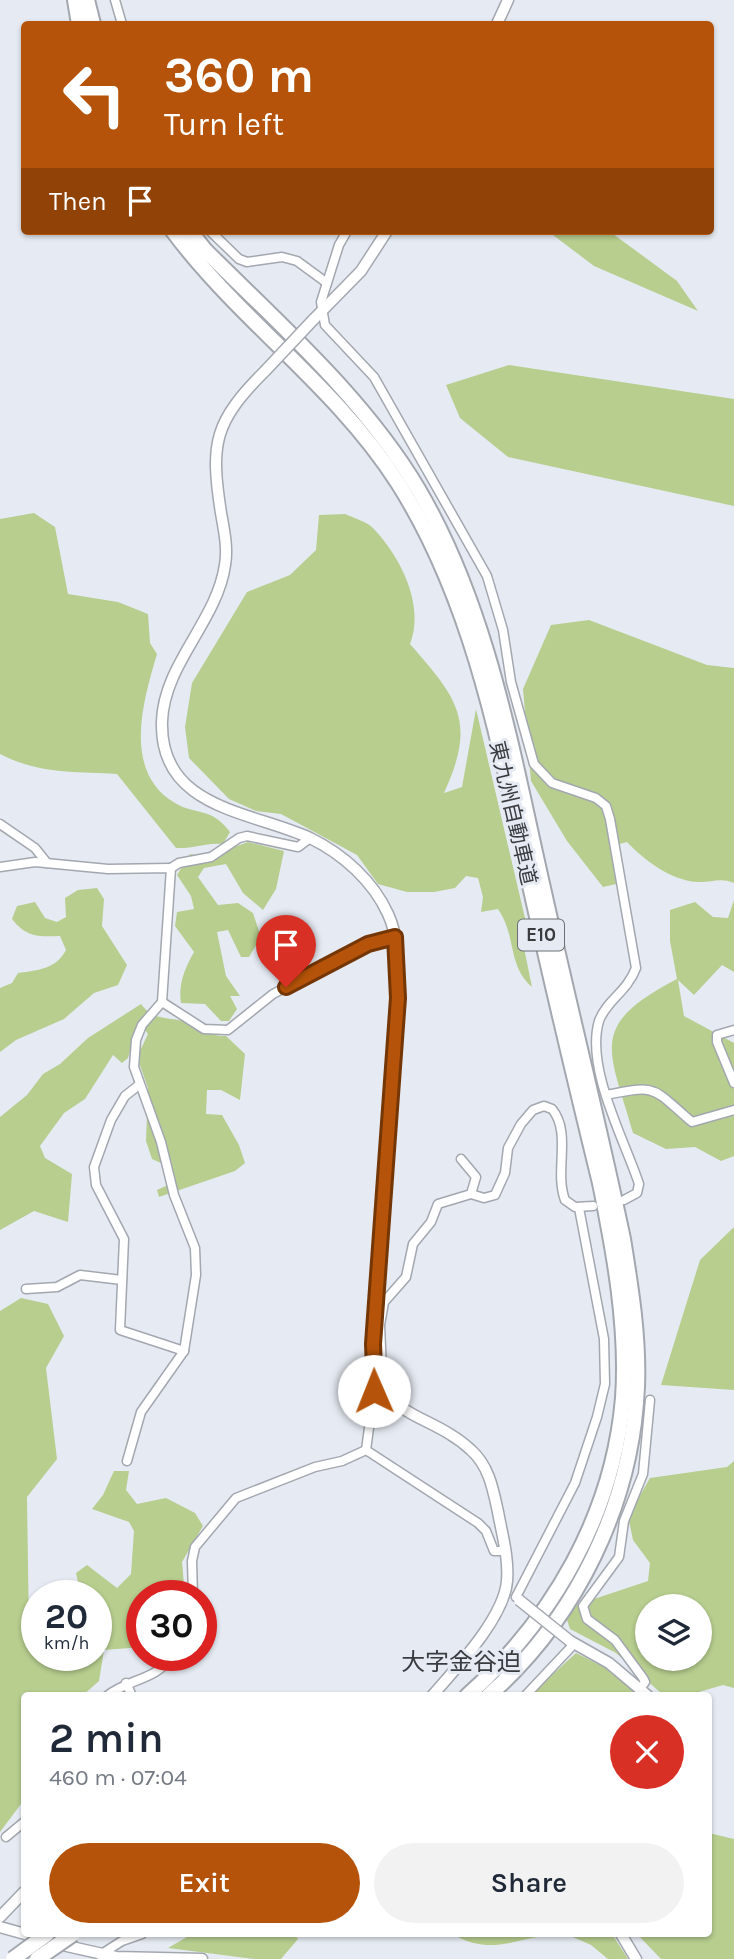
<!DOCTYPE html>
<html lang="en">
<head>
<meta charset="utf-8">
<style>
	body { margin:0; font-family:Karla,"Noto Sans JP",sans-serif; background:#f2f2f3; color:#1f2937; height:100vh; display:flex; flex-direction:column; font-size:26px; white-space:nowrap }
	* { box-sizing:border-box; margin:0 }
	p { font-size:23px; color:#747a83 }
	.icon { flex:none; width:38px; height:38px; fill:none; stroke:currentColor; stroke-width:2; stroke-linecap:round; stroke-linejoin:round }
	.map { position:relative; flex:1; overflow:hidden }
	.drawer { position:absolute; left:21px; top:1692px; width:691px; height:245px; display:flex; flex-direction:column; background:#fff; border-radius:7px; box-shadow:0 2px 5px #0004 }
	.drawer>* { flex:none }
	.banner { position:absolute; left:21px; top:21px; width:693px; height:214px; border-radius:7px; box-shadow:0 2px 5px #0004; background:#b45309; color:#fff; overflow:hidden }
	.fabs { position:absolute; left:635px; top:1594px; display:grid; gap:14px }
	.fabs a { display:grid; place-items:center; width:77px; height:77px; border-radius:50%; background:#fff; box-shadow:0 2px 5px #0004; font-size:35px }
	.speed { position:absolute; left:21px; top:1580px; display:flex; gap:14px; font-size:35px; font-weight:700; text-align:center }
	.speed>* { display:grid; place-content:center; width:91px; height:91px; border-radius:50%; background:#fff; box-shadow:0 2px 5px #0004; line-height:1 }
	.speed small { font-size:18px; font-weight:400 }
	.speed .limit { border:10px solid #d22; background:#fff; color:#111 }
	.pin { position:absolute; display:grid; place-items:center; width:60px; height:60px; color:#fff; margin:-72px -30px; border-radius:50% 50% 50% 0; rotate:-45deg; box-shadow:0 0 7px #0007 }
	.pin .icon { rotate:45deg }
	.me { position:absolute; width:77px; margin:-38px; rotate:359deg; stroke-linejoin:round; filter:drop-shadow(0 0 5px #0008) }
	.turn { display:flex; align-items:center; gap:24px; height:147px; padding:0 28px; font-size:32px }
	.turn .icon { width:91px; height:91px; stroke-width:2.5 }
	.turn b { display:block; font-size:49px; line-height:60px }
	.then { display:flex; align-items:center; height:66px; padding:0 28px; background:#0003; gap:14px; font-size:26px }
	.round { display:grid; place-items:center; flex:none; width:74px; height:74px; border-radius:37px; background:#f2f2f3 }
	.summary { display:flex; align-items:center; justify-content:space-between; height:119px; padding:0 28px }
	h1 { font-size:42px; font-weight:600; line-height:52px }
	.cta { display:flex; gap:14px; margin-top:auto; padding:14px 28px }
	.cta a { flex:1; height:80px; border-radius:42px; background:#b45309; color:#fff; font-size:28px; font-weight:600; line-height:80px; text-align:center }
	.cta a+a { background:#f2f2f3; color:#1f2937 }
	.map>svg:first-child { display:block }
	.green { fill:#b7ce8f; fill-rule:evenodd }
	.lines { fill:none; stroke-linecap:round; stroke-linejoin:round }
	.minor-casing { stroke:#a3a7af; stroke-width:11 }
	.tertiary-casing { stroke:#a3a7af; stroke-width:13 }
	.motorway-casing { stroke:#a3a7af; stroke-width:18 }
	.minor { stroke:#fff; stroke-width:8 }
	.tertiary { stroke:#fff; stroke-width:10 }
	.motorway { stroke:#fff; stroke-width:14 }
	.tertiary-bridge-casing { stroke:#a3a7af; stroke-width:13; stroke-linecap:butt }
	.motorway-bridge-casing { stroke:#a3a7af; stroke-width:18; stroke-linecap:butt }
	.tertiary-bridge { stroke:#fff; stroke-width:10 }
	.motorway-bridge { stroke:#fff; stroke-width:14 }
	.route-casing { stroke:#753606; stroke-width:18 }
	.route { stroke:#b45309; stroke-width:12 }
	.labels { text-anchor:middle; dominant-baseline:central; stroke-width:6; stroke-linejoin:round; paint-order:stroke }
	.shield { fill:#e6ebf3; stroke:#6d7075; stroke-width:2 }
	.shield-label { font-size:19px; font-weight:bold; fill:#393b3f }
	.street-label { font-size:21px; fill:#393b3f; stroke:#e6ebf3 }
	.quarter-label { font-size:24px; fill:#393b3f; stroke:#e6ebf3 }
</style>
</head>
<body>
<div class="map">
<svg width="734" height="1959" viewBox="0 0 734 1959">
	<rect width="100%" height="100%" fill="#e6ebf3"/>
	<!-- green -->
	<g class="green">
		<polygon points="552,231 609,231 677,281 698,311 594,266 553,235"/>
		<polygon points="509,365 734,399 734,506 508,457 460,418 446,385"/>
		<path d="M34,513l21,14 13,67 50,8 30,12 2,29 7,11c-14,47 -35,118 18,149 22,13 35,3 55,29l-7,12c-16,-2 -30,5 -47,4l-59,-74c-43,-3 -76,1 -117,-20v-235z"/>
		<path d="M345,514c9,4 23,8 29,15 27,29 51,76 36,115 48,55 67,77 34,149l18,-6 14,-78 52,222 -5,12 9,44c-25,-22 -15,-50 -34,-78l-17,3 2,-15 -5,-19 -12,-2 -11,12 -21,4h-27l-29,-8 -21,-29 -76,-41 -25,-3 -27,-12 -40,-41 -4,-31 7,-44 55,-91 43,-17 26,-25 3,-35z"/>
		<path d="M589,620l118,45 27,3v215c-15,-6 -23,0 -37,-1 -27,-2 -53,-22 -70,-40l-15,4 4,38 -13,3 -36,-46 -36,-60 -8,-92 28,-64z"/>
		<path d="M248,842l36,9 -8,38 -13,21 -20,-17 -17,-29 -22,4 -6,9 20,28 20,-2 15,10 8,24 -12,20h-8l-13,-27 -11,2 9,44 14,20h-10l7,13 -8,12h-8l-16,-17 -24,-1c-3,-19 4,-35 13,-51l-19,-26 2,-14 17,-3 -3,-13 -14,-21 13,-21 17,3z"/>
		<path d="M97,888l7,11 -2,27 25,39 -9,20 -24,8 -30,26 -48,21 -16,12v-64l12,-5 6,-10c21,-3 38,-4 48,-23l-6,-14c-22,1 -34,1 -48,-17l5,-13 18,-4 10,16 12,4 9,-5 -1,-19 13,-8z"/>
		<path d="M734,900v72l-12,-7 -28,30 -16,-15 6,36 50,27v113l-13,5 -26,-14 -29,2 -33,-16c-24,-85 -46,-107 44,-154l-7,-38v-31l25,-8 18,15 15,1z"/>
		<path d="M141,1004c11,16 25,13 42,17 16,4 25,16 43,15l19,18 -5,46 -19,-10h-14l-1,24 16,1 17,30 6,18 -10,8 -76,26 -2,-7 11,-5 -7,-22 -9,-4 -6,-18 2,-53 -11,-31 11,-23 -9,-12 -11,36 -6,5 -9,-8 -28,44 -21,14 -24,33 5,12 27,16 -4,48 -34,-11 -34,19v-113l27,-22 16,-21 17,-10 28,-26z"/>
		<polygon points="734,1227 734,1390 661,1385 700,1260"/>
		<polygon points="21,1298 48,1304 64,1336 46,1368 57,1459 27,1497 29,1632 37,1635 37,1656 96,1656 96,1596 71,1596 79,1586 76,1573 87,1565 117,1588 131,1574 134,1531 129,1522 92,1509 103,1495 114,1471 129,1471 126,1490 137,1504 166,1498 195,1513 203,1526 182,1562 185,1596 142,1596 142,1647 104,1650 99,1681 82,1696 24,1696 24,1800 0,1832 0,1311"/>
		<path d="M734,1461v227l-11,-3 -38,11 -23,-2 -46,-41 -46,-24 -4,-12 10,-12 72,-24 2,-18 -17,-23 -5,-24 22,-38 77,-11zM648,1606h52v53h-52z"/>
		<polygon points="576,1653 612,1671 641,1696 529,1696"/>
		<polygon points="709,1833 734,1839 734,1959 661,1959 637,1934 709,1934"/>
		<polygon points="192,1934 294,1934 298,1939 281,1959 254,1959 168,1948"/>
		<path d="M452,1934h112c-44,0 -68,25 -112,0z"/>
		<polygon points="566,1934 612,1934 628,1959 608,1959 591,1945"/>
	</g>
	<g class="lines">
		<!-- minor casing -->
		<g class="minor-casing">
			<g id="minor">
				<polyline points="115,0 122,24"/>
				<polyline points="210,231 239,259 247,262 282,257 297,261 327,283"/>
				<path d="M347,231l-8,14 -18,57 4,23 49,52 113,199 16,54 8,52 23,82 18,19 44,15 10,8 4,13 26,149c-9,24 -30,33 -37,53 -14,47 26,120 40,163l-2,9 -13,7"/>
				<polyline points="0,824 35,848 47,863"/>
				<polyline points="0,867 35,862 108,869 171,868 162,1002"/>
				<polyline points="171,868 179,863 211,857 239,838 247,836 298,847 310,838"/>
				<polyline points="734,1030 717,1035 717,1042 734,1083"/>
				<polyline points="139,1085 125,1096 111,1120 94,1167 96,1185 124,1239 120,1330 184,1351"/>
				<path d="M606,1095c53,-11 46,-7 86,27l42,-12"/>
				<path d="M471,1194l13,4 11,-3 10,-22 3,-25 13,-24 12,-14 11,-4 8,3c20,24 2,62 13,91l10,7 18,-1"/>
				<polyline points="26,1289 57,1287 80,1275 122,1280"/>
				<polyline points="376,1374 382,1370 380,1325 384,1302 406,1277 413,1244 431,1222 438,1204 471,1194 476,1177 461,1159"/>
				<polyline points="379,1381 374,1391 366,1450 478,1523 486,1531 494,1551 505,1551"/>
				<polyline points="127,1461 141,1412 184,1351 196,1275 195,1248 174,1195 161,1142 134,1067 136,1040 142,1025 162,1002 204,1029 228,1030 273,994 368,944 395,937"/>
				<polyline points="193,1596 192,1561 195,1547 236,1498 315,1467 342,1461 366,1450"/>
				<polyline points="516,1597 575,1483 597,1417 605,1384 604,1339 579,1208"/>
				<polyline points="126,1683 132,1696"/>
				<polyline points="640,1689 645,1682 643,1678 615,1640 587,1619 583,1606 619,1557 624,1521 643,1474 650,1400"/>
				<path d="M107,1696c20,-17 51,-16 64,-40"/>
				<polyline points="525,1696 574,1644"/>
				<polyline points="6,1837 24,1822"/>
				<polyline points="100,1955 122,1941 142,1934"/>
			</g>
		</g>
		<!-- tertiary casing -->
		<g class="tertiary-casing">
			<g id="tertiary">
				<polyline points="497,24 508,0"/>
				<polyline points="313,320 361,271 387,231"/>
				<path d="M265,371c-51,51 -55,72 -44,142 3,17 7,35 4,52 -8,56 -61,99 -63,156 -3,88 89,90 148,117 33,16 63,43 78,76 12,26 10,56 10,84l-25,346c-1,75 57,67 98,106 18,16 22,39 27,62 4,22 11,46 9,69 -3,37 -51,87 -75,115"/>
				<polyline points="570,1641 609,1663 648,1696"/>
				<polyline points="0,1917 24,1892"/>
				<polyline points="0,1927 43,1939"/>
				<polyline points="621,1934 636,1959"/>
				<polyline points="58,1944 116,1957 202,1959"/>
			</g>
		</g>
		<!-- motorway casing -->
		<g class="motorway-casing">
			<g id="motorway">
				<polyline points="75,0 79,24"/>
				<polyline points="87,0 93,24"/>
				<path d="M173,231c67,90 164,156 225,252 77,121 103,269 133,407 22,98 45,195 69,293 14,69 28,144 23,215 -10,117 -70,221 -156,298"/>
				<path d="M190,231l15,19c75,75 158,147 213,239 71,121 94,264 125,399 26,117 55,233 80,351 8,49 16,98 14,148 -5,117 -61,232 -149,309"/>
			</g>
		</g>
		<!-- minor -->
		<use href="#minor" class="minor"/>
		<!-- tertiary -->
		<use href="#tertiary" class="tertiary"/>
		<!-- motorway -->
		<use href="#motorway" class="motorway"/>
		<!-- tertiary-bridge casing -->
		<g class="tertiary-bridge-casing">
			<g id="tertiary-bridge">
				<polyline points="265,371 313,320"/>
				<polyline points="519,1600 570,1641"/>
			</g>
		</g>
		<!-- motorway-bridge casing -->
		<g class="motorway-bridge-casing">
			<g id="motorway-bridge">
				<polyline points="13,1959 47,1934"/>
				<polyline points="37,1959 73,1934"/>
			</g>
		</g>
		<!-- tertiary-bridge -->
		<use href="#tertiary-bridge" class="tertiary-bridge"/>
		<!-- motorway-bridge -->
		<use href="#motorway-bridge" class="motorway-bridge"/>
	</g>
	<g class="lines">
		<!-- route casing -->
		<g class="route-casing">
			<polyline id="route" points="286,987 368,944 395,937 398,998 373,1344 374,1368 379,1381 374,1391"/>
		</g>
		<!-- route -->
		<use href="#route" class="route"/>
	</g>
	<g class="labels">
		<!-- shield labels -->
		<rect class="shield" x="518" y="919.5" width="46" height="31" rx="5"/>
		<g class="shield-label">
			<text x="541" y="935">E10</text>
		</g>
		<!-- street labels -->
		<g class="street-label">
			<text transform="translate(513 813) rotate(77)">東九州自動車道</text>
		</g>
		<!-- quarter labels -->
		<g class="quarter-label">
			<text x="461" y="1662">大字金谷迫</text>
		</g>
	</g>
</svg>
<div class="fabs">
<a><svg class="icon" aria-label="layers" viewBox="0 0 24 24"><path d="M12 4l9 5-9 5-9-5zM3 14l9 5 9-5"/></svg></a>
</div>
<div class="speed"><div>20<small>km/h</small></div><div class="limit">30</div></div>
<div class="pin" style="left:286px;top:987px;background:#d93025"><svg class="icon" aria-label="arrive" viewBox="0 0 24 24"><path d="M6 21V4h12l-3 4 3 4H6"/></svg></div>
<svg class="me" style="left:374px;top:1391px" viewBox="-20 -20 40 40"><circle r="19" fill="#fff"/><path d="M0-13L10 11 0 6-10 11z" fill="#b45309"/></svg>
<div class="banner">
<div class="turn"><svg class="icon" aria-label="left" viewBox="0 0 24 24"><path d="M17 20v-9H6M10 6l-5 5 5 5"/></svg><div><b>360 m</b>Turn left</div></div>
<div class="then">Then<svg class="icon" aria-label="arrive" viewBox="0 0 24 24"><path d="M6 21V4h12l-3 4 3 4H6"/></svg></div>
</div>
<section class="drawer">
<div class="summary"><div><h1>2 min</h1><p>460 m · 07:04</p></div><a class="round" style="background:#d93025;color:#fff"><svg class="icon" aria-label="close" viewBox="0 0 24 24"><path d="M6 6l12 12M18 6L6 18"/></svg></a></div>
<div class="cta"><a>Exit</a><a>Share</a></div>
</section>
</div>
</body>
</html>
